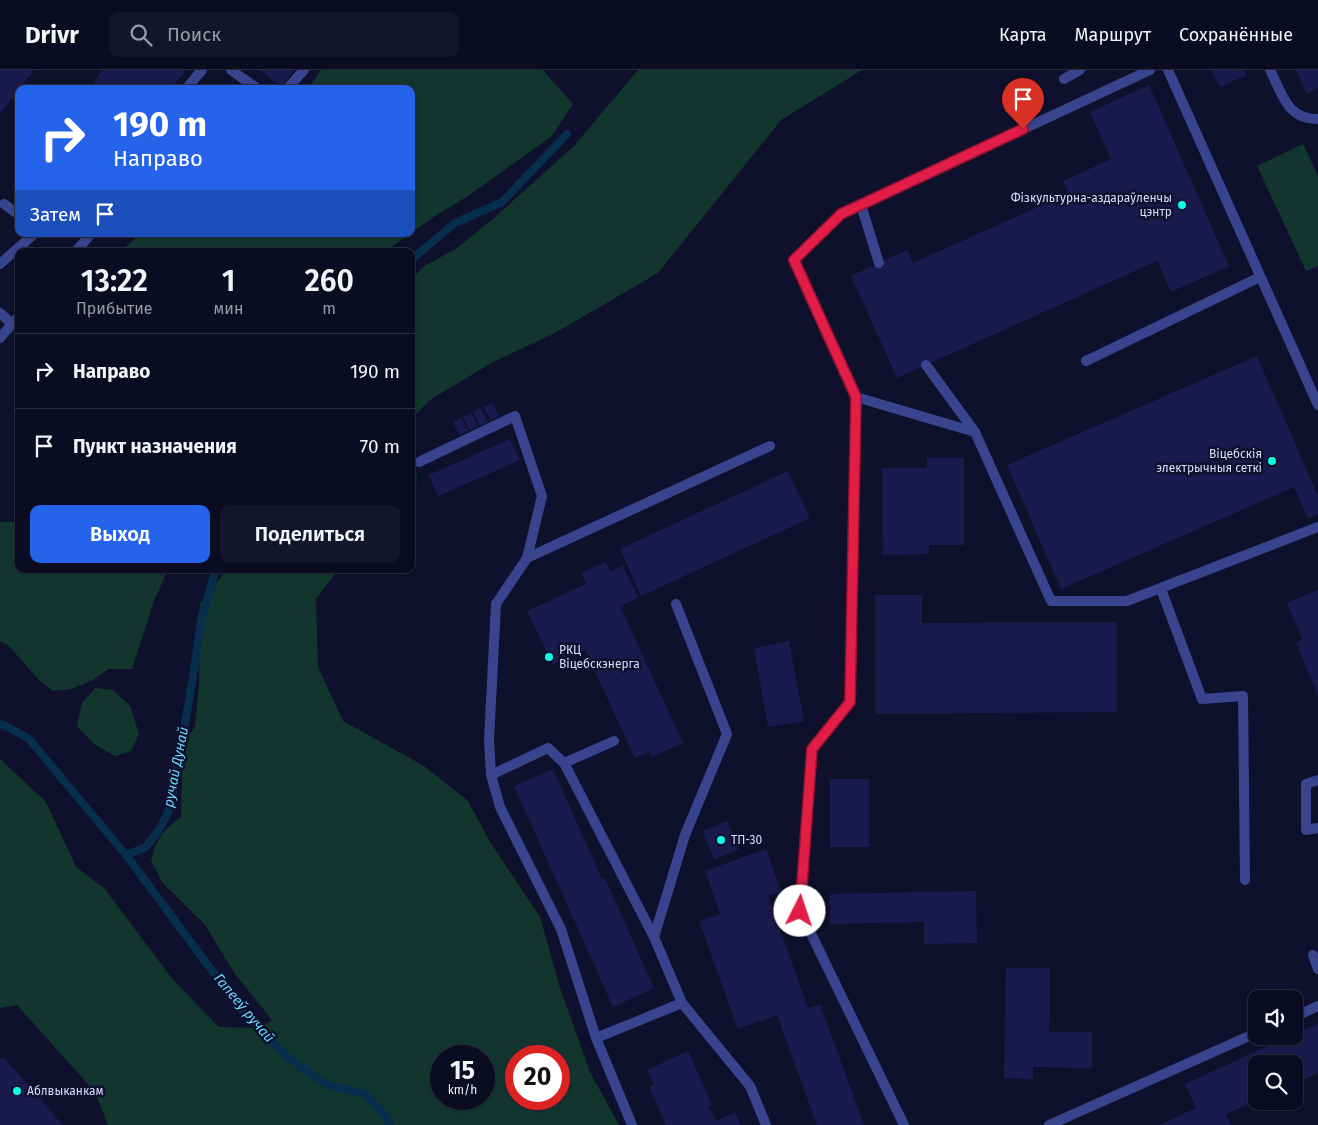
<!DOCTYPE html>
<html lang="ru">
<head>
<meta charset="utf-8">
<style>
	body { margin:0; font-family:"Fira Sans",sans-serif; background:#14152a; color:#f1f3f6; height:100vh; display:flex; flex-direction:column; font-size:19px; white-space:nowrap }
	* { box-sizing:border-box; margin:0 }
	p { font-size:16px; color:#9a9ba5 }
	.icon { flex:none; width:28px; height:28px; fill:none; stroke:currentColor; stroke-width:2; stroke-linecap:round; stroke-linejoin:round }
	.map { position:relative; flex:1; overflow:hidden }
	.sheet { position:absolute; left:15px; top:178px; width:400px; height:325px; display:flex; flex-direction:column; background:#0b0c21; border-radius:10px; box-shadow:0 1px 4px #0004,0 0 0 1px #2b2c3f }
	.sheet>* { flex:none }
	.banner { position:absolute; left:15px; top:15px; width:400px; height:152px; border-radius:10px; box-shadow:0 1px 4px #0004,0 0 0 1px #2b2c3f; background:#2563eb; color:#fff; overflow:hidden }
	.fabs { position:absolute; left:1248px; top:920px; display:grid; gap:10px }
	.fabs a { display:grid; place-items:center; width:55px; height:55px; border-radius:10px; background:#0b0c21; box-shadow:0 1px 4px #0004,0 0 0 1px #2b2c3f; font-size:25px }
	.speed { position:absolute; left:430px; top:975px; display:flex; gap:10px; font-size:25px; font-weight:700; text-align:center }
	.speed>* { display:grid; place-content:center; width:65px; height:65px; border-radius:50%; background:#0b0c21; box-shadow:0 1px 4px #0004,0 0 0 1px #2b2c3f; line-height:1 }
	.speed small { font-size:12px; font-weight:400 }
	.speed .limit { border:8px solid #d22; background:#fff; color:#111 }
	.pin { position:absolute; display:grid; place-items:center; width:42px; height:42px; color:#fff; margin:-51px -21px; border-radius:50% 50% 50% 0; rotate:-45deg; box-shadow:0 0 5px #0007 }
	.pin .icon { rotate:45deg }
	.me { position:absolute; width:55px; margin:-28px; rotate:4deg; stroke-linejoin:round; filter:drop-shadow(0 0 4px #0008) }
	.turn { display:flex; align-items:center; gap:18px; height:105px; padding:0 15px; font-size:22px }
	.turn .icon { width:65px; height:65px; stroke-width:2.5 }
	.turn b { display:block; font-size:35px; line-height:42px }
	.then { display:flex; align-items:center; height:48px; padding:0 15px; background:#0003; gap:10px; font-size:19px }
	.eta { display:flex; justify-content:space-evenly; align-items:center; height:85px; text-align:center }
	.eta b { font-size:30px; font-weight:600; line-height:35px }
	.primary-button { display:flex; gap:10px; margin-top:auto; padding:10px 15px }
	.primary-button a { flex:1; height:58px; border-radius:10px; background:#2563eb; color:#fff; font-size:20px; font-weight:600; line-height:58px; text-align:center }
	.primary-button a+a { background:#14152a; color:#f1f3f6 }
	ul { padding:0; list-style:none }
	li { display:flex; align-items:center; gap:15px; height:75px; padding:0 15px; border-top:1px solid #2b2c3f }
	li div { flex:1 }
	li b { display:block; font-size:19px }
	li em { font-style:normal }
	header { display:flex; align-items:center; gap:30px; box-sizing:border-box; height:70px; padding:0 25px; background:#0b0c21; border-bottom:1px solid #2b2c3f }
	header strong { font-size:24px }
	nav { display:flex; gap:28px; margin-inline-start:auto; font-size:18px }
	.search { width:350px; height:45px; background:#14152a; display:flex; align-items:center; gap:12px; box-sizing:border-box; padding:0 18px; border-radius:10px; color:#9a9ba5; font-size:19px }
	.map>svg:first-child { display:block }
	.green { fill:#12362e; fill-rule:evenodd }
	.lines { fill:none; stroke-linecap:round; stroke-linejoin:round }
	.stream { stroke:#072e4d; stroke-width:8 }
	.building { fill:#1b1a4e }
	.service { stroke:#38458e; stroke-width:10 }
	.minor { stroke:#38458e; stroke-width:10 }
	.route-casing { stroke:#92132f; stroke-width:12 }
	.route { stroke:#e11d48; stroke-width:9 }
	.poi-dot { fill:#06ffe8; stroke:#0f102c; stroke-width:2 }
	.labels { text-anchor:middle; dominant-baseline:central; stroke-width:5; stroke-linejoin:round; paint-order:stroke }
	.poi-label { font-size:12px; fill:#daddff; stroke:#0f102c; text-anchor:start }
	.water-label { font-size:14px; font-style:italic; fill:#68d7ff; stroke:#0f102c }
</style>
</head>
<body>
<header>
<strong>Drivr</strong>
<div class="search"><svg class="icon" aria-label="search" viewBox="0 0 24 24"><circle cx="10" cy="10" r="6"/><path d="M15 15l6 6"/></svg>Поиск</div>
<nav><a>Карта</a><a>Маршрут</a><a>Сохранённые</a></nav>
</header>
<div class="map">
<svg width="1318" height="1055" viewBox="0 0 1318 1055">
	<rect width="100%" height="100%" fill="#0f102c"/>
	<!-- green -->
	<g class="green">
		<polygon points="321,0 543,0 573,34 552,66 468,126 435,146 411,163 411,19 308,19"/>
		<polygon points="638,0 862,0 781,50 658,203 555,263 493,292 430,330 411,349 411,209 424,196 456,179 495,147 573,77"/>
		<polygon points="1303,74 1318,106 1318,196 1306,201 1257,96"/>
		<polygon points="139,164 410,164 385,181 122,181"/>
		<polygon points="411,402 417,404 415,434 411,433"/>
		<polygon points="0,452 19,452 19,499 168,499 154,531 132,599 109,599 91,611 71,619 53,621 39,610 8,575 0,571"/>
		<path d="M227,499h112l-23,30 2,68 25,54 81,45 44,35 22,41 50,75 20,71 30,84 29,53h-511l-13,-33 -78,-87 -17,3v-249l46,43 30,65 28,21 70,93 45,46 41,1 12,-8 -37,-46 -30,-49 -43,-43 -11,-22c7,-23 11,-29 30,-43l1,-38 -2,-28 15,-25 4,-41 1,-81zM441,986h43v43h-43zM516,986h43v43h-43z"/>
		<polygon points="95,618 113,620 130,636 139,664 131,681 115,686 94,674 77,656 82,633"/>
	</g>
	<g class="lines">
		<!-- stream -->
		<g class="stream">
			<polyline points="411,190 455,153 502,132 567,64"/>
			<polyline points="0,654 12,659 29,669 126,785 146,777 159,760 171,736 194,600 201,550 216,499"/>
			<polyline points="126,785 240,938 286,986 327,1015 365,1024 387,1048 390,1055"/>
		</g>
	</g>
	<!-- building -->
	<g class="building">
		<polygon points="0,0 34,0 0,44"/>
		<polygon points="103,0 186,0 171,19 89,19"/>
		<polygon points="260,0 292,0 294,1 281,17"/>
		<polygon points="1211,0 1244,0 1247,5 1220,17"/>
		<polygon points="1296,0 1318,0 1318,18 1307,24"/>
		<polygon points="1149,15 1229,196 1171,222 1157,191 897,308 851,206 907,180 913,193 1069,123 1063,111 1111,89 1090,42"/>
		<polygon points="1257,286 1318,426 1318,444 1308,449 1294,417 1061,519 1007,395"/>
		<polygon points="492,332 499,346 491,350 484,337"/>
		<polygon points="481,338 488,352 480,356 473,342"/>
		<polygon points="471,343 478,357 469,360 463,347"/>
		<polygon points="461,348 468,361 459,365 453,352"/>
		<polygon points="510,369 520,390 438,426 429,405"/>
		<polygon points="927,388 964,388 964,475 929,475 929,484 883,485 882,398 927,398"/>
		<polygon points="788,401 810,448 641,526 620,479"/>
		<polygon points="606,492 610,501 623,496 638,528 620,536 683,673 652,687 650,682 635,688 585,580 553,595 527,541 586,514 581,503"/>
		<polygon points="1318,520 1318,626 1296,572 1302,569 1287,533"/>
		<polygon points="875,525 922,525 922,553 1117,552 1117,642 875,644"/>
		<polygon points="789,571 804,651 768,657 754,578"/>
		<polygon points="553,699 602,809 605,808 654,918 613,937 514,716"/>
		<rect x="830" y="709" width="39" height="68"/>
		<polygon points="727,751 739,779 714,789 702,761"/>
		<polygon points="766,779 781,822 768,826 808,938 820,934 864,1055 817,1055 777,945 738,959 699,851 720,844 705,801"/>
		<polygon points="976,821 977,873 924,874 924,852 830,854 830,824"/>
		<polygon points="1006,898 1050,898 1049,962 1092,962 1092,998 1033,997 1033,1009 1004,1008"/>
		<polygon points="1318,954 1318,1003 1294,1014 1294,994 1256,994 1256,1031 1226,1044 1231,1055 1159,1055 1196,1038 1185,1014 1290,966 1294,966 1294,965"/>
		<polygon points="688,981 712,1035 709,1036 716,1051 735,1042 741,1055 666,1055 649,1017 654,1014 647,1000"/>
		<polygon points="0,988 4,988 63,1055 0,1055"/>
	</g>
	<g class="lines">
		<!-- service -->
		<g class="service">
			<polyline points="231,0 258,19"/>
			<polyline points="1150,0 841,144 794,190 856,327 975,362 1051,531 1127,531 1318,457"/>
			<polyline points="1168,0 1318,335"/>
			<path d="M1270,0c12,23 17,50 48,49"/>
			<polyline points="1064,9 1080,0"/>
			<polyline points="186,19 202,0"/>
			<polyline points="287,19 304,0"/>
			<polyline points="4,134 19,145"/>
			<polyline points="861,135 879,193"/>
			<polyline points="76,181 91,164"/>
			<polyline points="0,194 34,164"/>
			<polyline points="0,243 12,254"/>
			<polyline points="0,268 19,246"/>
			<polyline points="1086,291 1260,207"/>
			<polyline points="926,295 975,362"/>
			<polyline points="856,327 850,632 812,679 800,841 904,1055"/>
			<polyline points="419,392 515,346 542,426 527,488"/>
			<polyline points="1161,519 1202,629 1243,626 1245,810"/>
			<polyline points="496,534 527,488 770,376"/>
			<polyline points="564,693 614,671"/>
			<polyline points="491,705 548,678 564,693 654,867 682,933 750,1016 766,1055"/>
			<polyline points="1318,710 1306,714 1306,760 1318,758"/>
			<polyline points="654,867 685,765 727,664 676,534"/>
			<polyline points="1313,885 1318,899"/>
			<polyline points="1294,947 1318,936"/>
			<polyline points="596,968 682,933"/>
			<polyline points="1049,1055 1256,963"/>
		</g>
		<!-- minor -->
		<polyline class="minor" points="496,534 489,670 491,705 500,737 561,859 596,968 632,1055"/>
	</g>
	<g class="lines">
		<!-- route casing -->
		<g class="route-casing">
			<polyline id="route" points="800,841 812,679 850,632 856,327 794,190 841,144 1023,59"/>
		</g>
		<!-- route -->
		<use href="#route" class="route"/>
	</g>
	<!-- markers -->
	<g class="poi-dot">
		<circle cx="1182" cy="135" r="5"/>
		<circle cx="1272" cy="391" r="5"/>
		<circle cx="549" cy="587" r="5"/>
		<circle cx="721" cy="770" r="5"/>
		<circle cx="17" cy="1021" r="5"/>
	</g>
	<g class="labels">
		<!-- poi labels -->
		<g class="poi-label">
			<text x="1172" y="128" text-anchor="end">Фізкультурна-аздараўленчы<tspan x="1172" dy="14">цэнтр</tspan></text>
			<text x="1262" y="384" text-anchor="end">Віцебскія<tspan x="1262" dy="14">электрычныя сеткі</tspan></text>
			<text x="559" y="580">РКЦ<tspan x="559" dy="14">Віцебскэнерга</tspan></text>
			<text x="731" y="770">ТП-30</text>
			<text x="27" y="1021">Аблвыканкам</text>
		</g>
		<!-- water labels -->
		<g class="water-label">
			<text transform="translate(176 697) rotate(-79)">ручай Дунай</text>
			<text transform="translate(244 938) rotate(50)">Гапееў ручай</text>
		</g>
	</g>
</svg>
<div class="fabs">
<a><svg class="icon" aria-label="sound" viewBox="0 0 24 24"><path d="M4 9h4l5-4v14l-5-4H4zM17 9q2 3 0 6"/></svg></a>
<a><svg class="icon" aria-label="search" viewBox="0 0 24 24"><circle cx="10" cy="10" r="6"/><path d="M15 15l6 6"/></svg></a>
</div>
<div class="speed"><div>15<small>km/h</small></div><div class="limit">20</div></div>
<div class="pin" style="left:1023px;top:59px;background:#d93025"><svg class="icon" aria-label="arrive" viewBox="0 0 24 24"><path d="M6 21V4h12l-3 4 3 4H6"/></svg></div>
<svg class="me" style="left:800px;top:841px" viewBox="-20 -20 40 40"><circle r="19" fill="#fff"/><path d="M0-13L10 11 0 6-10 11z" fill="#e11d48"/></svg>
<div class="banner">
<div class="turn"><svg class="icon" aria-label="right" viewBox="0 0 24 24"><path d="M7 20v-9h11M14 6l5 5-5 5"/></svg><div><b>190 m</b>Направо</div></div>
<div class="then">Затем<svg class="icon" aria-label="arrive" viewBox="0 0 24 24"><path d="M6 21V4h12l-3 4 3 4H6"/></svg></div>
</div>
<section class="sheet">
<div class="eta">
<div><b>13:22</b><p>Прибытие</p></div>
<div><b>1</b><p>мин</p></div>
<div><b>260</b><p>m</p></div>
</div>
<ul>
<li><svg class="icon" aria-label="right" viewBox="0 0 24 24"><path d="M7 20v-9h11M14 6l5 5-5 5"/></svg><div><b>Направо</b></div><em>190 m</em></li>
<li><svg class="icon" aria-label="arrive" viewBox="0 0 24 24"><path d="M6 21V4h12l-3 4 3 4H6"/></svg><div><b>Пункт назначения</b></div><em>70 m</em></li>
</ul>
<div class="primary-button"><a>Выход</a><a>Поделиться</a></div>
</section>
</div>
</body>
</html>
